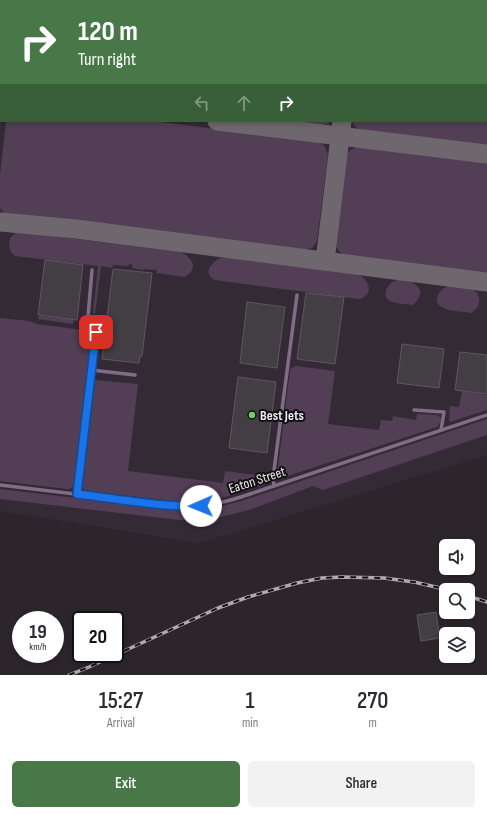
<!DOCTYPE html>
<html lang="en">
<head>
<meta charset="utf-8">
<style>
	body { margin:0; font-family:"Sofia Sans Condensed",sans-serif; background:#f2f2f3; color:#2b2b33; height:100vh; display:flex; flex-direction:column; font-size:15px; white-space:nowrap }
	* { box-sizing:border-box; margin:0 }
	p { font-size:13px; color:#7c7c81 }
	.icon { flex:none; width:22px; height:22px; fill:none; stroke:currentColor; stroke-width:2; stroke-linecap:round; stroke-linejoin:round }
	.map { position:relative; height:675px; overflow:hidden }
	.side { display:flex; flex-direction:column; background:#fff; flex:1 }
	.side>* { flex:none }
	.hud { position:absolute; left:0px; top:0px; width:487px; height:122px; box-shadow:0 2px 6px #0003; background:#487748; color:#fff; overflow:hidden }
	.tools { position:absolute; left:439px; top:539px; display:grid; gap:8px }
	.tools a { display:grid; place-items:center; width:36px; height:36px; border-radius:6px; background:#fff; box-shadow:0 2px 6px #0003; font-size:20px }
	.speed { position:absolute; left:12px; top:611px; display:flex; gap:8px; font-size:20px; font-weight:700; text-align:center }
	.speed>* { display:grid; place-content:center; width:52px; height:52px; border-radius:50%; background:#fff; box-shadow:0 2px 6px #0003; line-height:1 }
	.speed small { font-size:10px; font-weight:400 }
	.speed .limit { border:2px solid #111; border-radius:6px; background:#fff; color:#111 }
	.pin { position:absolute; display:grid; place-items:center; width:34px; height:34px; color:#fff; margin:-17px; border-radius:8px; box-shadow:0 2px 6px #0006 }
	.me { position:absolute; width:44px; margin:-22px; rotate:269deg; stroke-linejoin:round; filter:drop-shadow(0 0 3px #0008) }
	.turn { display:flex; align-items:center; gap:14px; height:84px; padding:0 12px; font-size:18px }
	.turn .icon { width:52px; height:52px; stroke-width:2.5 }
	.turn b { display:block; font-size:28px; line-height:34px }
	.lanes { display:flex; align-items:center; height:38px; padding:0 12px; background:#0003; justify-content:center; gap:20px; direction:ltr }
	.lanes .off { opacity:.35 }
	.eta { display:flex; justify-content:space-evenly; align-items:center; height:68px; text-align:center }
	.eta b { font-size:24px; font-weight:600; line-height:28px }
	.primary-button { display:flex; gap:8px; margin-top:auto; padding:8px 12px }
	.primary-button a { flex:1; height:46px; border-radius:6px; background:#487748; color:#fff; font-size:16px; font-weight:600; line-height:46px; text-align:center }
	.primary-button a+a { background:#f2f2f3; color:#2b2b33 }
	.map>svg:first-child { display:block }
	.built { fill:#342a36; fill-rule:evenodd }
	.green { fill:#523e55 }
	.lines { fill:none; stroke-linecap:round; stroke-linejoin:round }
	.taxiway { stroke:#6e686e; stroke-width:19 }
	.runway { stroke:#6e686e; stroke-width:48 }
	.building { fill:#433d44; stroke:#5d575e }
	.service { stroke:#826b86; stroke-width:3.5 }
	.rail-casing { stroke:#afaaaf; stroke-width:3.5 }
	.rail { stroke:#121013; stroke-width:2; stroke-dasharray:6; stroke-linecap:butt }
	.route-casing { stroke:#114b97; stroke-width:10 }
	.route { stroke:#1a73e8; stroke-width:7 }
	.poi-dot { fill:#6cd362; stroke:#121013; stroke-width:1.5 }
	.labels { text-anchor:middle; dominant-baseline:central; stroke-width:4; stroke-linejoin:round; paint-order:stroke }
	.poi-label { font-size:14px; font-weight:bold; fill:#eeeaef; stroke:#121013; text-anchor:start }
	.street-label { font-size:14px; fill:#eeeaef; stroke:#121013 }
</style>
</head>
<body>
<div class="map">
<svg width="487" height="675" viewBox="0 0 487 675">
	<rect width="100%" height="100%" fill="#2c262c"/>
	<!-- built -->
	<path class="built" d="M0,0h487v455l-287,88 -200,-32zM1,1h485v120h-485z"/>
	<!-- green -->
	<g class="green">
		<path d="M486,48h1v97l-128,-16c-4,-2 -5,-4 -7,-8h134z"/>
		<polygon points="6,121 153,121 320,142 325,147 328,155 317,241 312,248 304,250 8,215 4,213 0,208 0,175"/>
		<polygon points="287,121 331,121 328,124 321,125"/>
		<path d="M363,146l124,16v112l-141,-18c-7,-3 -10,-8 -11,-15l10,-83c3,-8 9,-11 18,-12z"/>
		<path d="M17,232h5l159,20c6,3 15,11 11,18 -1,3 -5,5 -7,7l-29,-4 1,-3 -13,-1 -1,1 -11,-2 1,-3 -4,-1 -1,2 -15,-1 -1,3 -11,-2 -6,47 -2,1 5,-48 -83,-10c-7,-5 -7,-12 -4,-19z"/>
		<path d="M221,258h10l125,16c3,1 6,2 8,5 8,7 6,17 -5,20l-144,-19c-13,-6 -4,-18 6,-22z"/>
		<path d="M401,279c16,3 27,12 12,26 -7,-1 -16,-1 -23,-4 -7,-3 -5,-12 0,-17 3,-3 7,-4 11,-5z"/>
		<path d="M450,285c7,1 14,1 20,3 7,2 12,11 8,18 -1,2 -4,5 -7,7 -9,-2 -37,-1 -34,-15 1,-7 8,-10 13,-13z"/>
		<polygon points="39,316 74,320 73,324 38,319"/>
		<polygon points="0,318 29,321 37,324 90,331 92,322 94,322 74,485 70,489 66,489 0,481"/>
		<polygon points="296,366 335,371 328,424 379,430 381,420 392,421 393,416 416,420 417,414 437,415 441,418 440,423 437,427 279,479 277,476 290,369"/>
		<path d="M95,380l43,4 -10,87 95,12 2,-12 44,6 -1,4 -4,4 -39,12 -24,4h-28l-86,-10c-3,-1 -5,-3 -5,-6z"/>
		<polygon points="462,391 487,395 487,410 450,422 449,420 450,406 459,407"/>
		<polygon points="487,419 487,435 323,490 313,486 249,510 209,520 179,520 0,499 0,489 177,510 204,509 222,506 241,501"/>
	</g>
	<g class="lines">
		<!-- taxiway -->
		<g class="taxiway">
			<polyline points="13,1 13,0"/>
			<polyline points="0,107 1,99"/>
			<polyline points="217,121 487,154"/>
			<polyline points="0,222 76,229 487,282"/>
			<polyline points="325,261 342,121"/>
		</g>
		<!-- runway -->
		<g class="runway">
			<polyline points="290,0 298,1"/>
			<polyline points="486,24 487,24"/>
		</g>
	</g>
	<!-- building -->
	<g class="building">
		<polygon points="45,260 83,265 77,320 38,315"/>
		<polygon points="113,269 152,273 142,356 140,356 139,363 102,359"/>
		<polygon points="306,293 344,297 335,364 297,359"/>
		<polygon points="247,302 285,307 277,368 240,363"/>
		<polygon points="402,344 444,349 439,388 397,383"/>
		<polygon points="460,352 487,355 487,394 455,390"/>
		<polygon points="238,377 276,382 267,453 229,448"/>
		<polygon points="436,612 440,638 421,641 417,615"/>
	</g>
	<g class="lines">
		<!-- service -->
		<g class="service">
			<polyline points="91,370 135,375"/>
			<polyline points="414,410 444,412 441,430"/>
			<path d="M0,485l167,20c19,1 38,1 56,-3 9,-2 18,-5 27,-8l237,-79"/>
			<polyline points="274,486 273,478 297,295"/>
			<polyline points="77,494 97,319 88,317 92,270"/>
		</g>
		<!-- rail casing -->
		<g class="rail-casing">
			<g id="rail">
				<polyline points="468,596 487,602"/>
				<polyline points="69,675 89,667 218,608 248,597 297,583 322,578 342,577 384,578 414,582 449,590"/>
			</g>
		</g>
		<!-- rail -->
		<use href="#rail" class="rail"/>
	</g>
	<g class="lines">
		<!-- route casing -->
		<g class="route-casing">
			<path id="route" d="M96,332l-19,162c41,5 83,13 124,12"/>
		</g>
		<!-- route -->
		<use href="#route" class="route"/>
	</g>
	<!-- markers -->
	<circle class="poi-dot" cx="252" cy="415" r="4"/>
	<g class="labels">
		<!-- poi labels -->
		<g class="poi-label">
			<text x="260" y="415">Best Jets</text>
		</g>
		<!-- street labels -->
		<g class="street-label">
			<text transform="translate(257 480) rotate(-18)">Eaton Street</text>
		</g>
	</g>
</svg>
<div class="tools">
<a><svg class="icon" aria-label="sound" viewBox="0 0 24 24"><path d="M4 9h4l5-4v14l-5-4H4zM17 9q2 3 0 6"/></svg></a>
<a><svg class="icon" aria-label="search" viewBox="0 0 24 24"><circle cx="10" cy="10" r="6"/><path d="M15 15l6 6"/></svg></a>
<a><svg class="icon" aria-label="layers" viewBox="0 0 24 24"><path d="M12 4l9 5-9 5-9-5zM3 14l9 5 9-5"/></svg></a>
</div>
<div class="speed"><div>19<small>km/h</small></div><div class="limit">20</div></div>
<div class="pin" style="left:96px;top:332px;background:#d93025"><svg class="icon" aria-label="arrive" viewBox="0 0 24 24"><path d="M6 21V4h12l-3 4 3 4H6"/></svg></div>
<svg class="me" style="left:201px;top:506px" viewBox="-20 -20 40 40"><circle r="19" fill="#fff"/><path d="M0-13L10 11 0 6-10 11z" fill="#1a73e8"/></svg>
<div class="hud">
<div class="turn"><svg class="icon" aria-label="right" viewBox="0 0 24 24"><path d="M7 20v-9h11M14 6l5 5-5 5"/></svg><div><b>120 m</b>Turn right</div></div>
<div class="lanes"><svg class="icon off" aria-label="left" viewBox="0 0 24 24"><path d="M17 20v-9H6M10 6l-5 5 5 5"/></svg><svg class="icon off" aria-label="ahead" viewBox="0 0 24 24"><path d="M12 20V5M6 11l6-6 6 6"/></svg><svg class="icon" aria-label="right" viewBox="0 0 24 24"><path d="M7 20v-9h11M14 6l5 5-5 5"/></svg></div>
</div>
</div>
<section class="side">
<div class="eta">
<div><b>15:27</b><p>Arrival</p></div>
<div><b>1</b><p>min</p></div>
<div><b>270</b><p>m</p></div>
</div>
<div class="primary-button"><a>Exit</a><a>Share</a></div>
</section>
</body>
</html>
